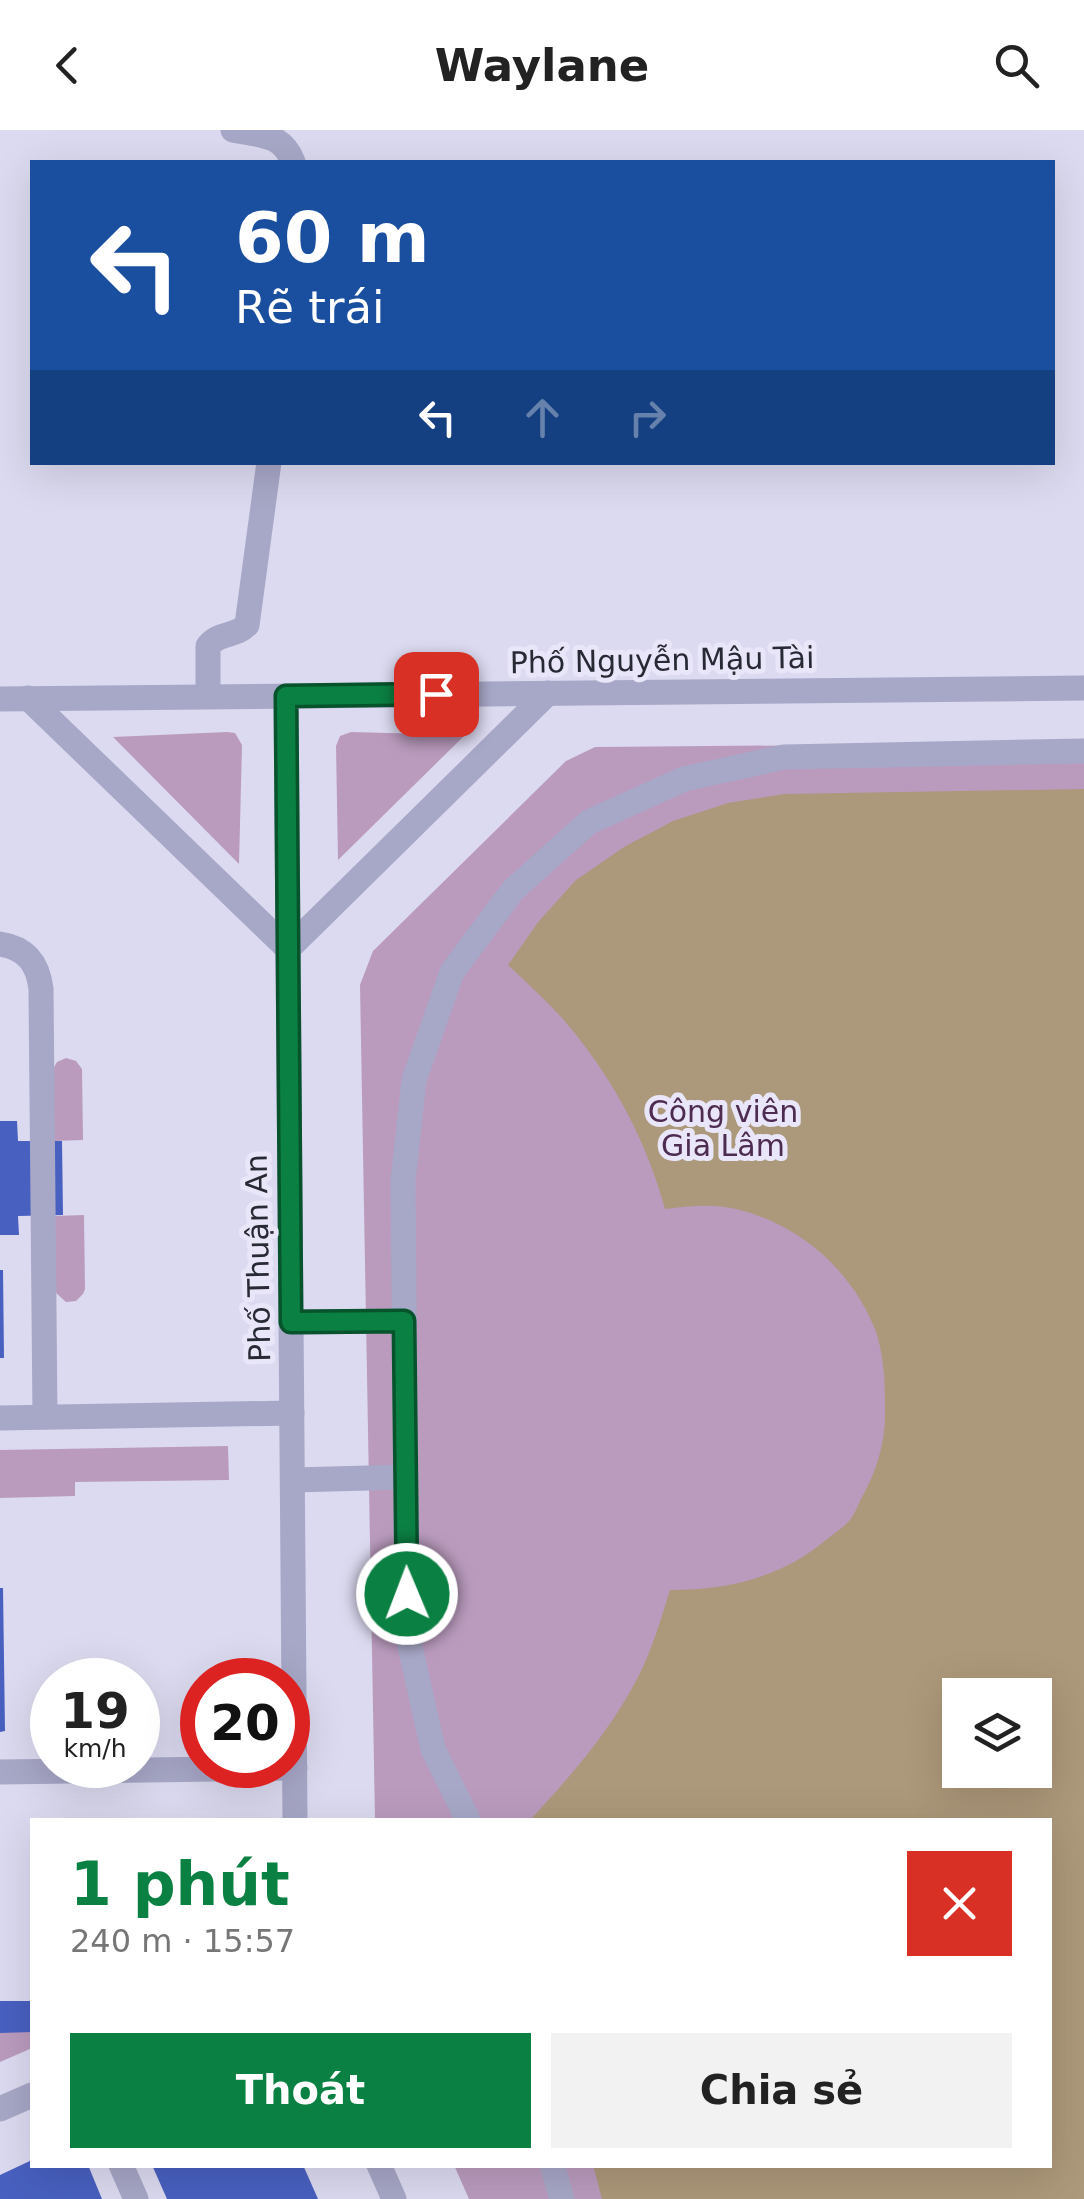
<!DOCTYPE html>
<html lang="vi">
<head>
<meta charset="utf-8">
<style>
	body { margin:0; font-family:"DejaVu Sans",sans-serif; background:#f2f2f2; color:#222; height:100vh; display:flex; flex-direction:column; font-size:38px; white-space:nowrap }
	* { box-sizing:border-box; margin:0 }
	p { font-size:32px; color:#767676 }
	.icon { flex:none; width:55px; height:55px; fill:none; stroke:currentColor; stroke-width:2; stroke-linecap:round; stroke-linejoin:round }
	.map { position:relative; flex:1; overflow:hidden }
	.sheet { position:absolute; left:30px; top:1688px; width:1022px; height:350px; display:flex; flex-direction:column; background:#fff; border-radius:0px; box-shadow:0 10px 40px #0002 }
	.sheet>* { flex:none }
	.top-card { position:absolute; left:30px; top:30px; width:1025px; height:305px; border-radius:0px; box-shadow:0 10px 40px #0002; background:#1a4fa0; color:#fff; overflow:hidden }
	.tools { position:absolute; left:942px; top:1548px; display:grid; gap:20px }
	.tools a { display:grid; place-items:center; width:110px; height:110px; border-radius:0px; background:#fff; box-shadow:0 10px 40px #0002; font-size:50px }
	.speed { position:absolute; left:30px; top:1528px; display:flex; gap:20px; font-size:50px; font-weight:700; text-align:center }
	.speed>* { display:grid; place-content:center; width:130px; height:130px; border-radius:50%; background:#fff; box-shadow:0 10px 40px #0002; line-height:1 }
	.speed small { font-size:25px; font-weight:400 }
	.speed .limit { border:15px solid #d22; background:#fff; color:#111 }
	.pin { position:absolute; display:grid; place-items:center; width:85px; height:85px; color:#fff; margin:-42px; border-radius:20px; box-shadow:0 5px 15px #0006 }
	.me { position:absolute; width:110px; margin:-55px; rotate:359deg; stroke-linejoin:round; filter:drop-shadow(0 0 8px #0008) }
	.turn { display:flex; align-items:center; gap:35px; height:210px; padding:0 40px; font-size:45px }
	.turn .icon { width:130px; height:130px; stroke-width:2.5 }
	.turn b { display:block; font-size:70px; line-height:85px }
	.lanes { display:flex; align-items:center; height:95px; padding:0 40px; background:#0003; justify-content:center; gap:50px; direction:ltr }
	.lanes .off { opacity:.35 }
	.round { display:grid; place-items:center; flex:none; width:105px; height:105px; border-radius:0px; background:#f2f2f2 }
	.overview { display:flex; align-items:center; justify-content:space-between; height:170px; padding:0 40px }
	h1 { font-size:60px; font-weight:700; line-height:75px; color:#0b8043 }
	.cta { display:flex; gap:20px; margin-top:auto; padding:20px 40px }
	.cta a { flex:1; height:115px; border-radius:0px; background:#0b8043; color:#fff; font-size:40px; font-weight:700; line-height:115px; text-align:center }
	.cta a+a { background:#f2f2f2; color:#222 }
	header { display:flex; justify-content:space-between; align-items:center; height:130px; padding:0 40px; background:#fff; font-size:45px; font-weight:700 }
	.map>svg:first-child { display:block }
	.green { fill:#ba9bbe; fill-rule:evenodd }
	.water { fill:#ac987a; fill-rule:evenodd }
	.building { fill:#4860c0 }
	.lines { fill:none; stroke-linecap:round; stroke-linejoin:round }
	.minor { stroke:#a7a7c7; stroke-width:25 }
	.route-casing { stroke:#07532c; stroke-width:25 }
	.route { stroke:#0b8043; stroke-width:18 }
	.labels { text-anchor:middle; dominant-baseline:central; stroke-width:10; stroke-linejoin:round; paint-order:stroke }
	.street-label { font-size:30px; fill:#272934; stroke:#e8e6f8 }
	.park-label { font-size:30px; fill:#4e2c51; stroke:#e8e6f8 }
</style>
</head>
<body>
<header><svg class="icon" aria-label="back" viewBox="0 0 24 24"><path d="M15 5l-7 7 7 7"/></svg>Waylane<svg class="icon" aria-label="search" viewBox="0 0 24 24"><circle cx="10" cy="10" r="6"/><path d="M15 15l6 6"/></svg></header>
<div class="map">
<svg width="1084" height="2069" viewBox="0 0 1084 2069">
	<rect width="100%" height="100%" fill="#dcdaf0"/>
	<!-- green -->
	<g class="green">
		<polygon points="227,602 235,603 242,615 239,734 113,607"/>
		<polygon points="351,602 465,605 338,730 336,616 340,606"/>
		<path d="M1084,613v1456h-615l-15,-34h596v-345h-675l-15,-835 13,-34 193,-190 29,-14zM960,1565h75v75h-75z"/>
		<polygon points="66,928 76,931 82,939 83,1010 53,1011 52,941 57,932"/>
		<polygon points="84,1085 85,1159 83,1164 76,1171 66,1172 55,1162 54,1086"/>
		<polygon points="228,1316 229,1350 75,1352 75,1366 0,1368 0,1320"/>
		<polygon points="0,1871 32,1871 32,1918 0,1932"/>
	</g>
	<!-- water -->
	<path class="water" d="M1084,659v1410h-482l-9,-34h457v-345h-520c40,-43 81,-90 108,-143 14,-27 23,-58 32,-87 58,0 110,-12 156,-50 7,-6 17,-12 23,-19 5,-5 8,-14 11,-20 17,-30 26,-59 25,-94 0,-25 -1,-51 -9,-75 -22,-59 -74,-106 -136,-122 -25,-7 -50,-4 -75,-1 -18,-66 -49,-125 -92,-178 -19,-24 -43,-45 -65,-66l31,-44 37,-41 48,-33 49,-26 55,-18 56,-9zM960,1565h75v75h-75z"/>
	<!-- building -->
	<g class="building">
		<polygon points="0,991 17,991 18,1011 62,1011 63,1085 18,1086 19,1105 0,1105"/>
		<polygon points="0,1140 3,1140 4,1228 0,1228"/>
		<polygon points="0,1458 3,1458 5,1601 0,1602"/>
		<polygon points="0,1871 32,1871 32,1902 0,1903"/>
		<polygon points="32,2030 32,2035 88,2035 102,2069 0,2069 0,2045"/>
		<polygon points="152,2035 303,2035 318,2069 167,2069"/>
	</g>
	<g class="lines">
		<!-- minor -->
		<g class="minor">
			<path d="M233,0c28,6 49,3 60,32"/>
			<path d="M208,566v-50c11,-14 27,-9 39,-21l22,-163"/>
			<polyline points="286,566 295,1690"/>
			<polyline points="28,568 288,819"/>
			<polyline points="0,569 1084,558"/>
			<path d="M0,814c27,4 38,20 41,45l4,428"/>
			<polyline points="288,819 548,563"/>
			<polyline points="291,1192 404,1191"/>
			<polyline points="0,1288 292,1283"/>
			<polyline points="293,1350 406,1347"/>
			<polyline points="0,1642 295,1638"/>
			<polyline points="468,1690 433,1619 407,1503 403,1051 414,950 452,842 513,760 589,692 684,649 784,627 1084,621"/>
			<polyline points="0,1979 32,1965"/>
			<polyline points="121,2035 136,2069"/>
			<polyline points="379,2035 394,2069"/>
			<polyline points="552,2035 562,2069"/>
		</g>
	</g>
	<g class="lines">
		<!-- route casing -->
		<g class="route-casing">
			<polyline id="route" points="407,1464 404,1191 291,1192 286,566 436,564"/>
		</g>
		<!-- route -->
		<use href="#route" class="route"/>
	</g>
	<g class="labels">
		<!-- street labels -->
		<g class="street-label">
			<text transform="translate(662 530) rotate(-1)">Phố Nguyễn Mậu Tài</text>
			<text transform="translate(258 1128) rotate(-91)">Phố Thuận An</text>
		</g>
		<!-- park labels -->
		<g class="park-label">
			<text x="723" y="981">Công viên<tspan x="723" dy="34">Gia Lâm</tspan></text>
		</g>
	</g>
</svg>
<div class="tools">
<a><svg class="icon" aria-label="layers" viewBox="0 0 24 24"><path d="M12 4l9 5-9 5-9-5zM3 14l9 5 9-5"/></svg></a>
</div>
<div class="speed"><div>19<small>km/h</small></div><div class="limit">20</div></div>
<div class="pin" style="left:436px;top:564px;background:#d93025"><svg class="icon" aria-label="arrive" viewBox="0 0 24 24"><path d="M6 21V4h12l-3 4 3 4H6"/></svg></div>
<svg class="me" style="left:407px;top:1464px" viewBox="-20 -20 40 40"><circle r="17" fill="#0b8043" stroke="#fff" stroke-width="3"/><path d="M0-11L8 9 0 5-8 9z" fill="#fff"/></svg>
<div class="top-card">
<div class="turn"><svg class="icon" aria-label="left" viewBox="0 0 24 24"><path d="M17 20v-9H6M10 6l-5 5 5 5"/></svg><div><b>60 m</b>Rẽ trái</div></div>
<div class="lanes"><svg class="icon" aria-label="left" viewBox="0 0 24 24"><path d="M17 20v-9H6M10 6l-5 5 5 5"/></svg><svg class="icon off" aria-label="ahead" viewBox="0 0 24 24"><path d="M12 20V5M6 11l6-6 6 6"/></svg><svg class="icon off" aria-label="right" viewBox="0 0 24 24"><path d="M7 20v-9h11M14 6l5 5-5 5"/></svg></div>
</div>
<section class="sheet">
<div class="overview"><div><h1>1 phút</h1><p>240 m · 15:57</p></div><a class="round" style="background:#d93025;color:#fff"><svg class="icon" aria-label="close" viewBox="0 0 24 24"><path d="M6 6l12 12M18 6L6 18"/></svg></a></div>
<div class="cta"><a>Thoát</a><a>Chia sẻ</a></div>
</section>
</div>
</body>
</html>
